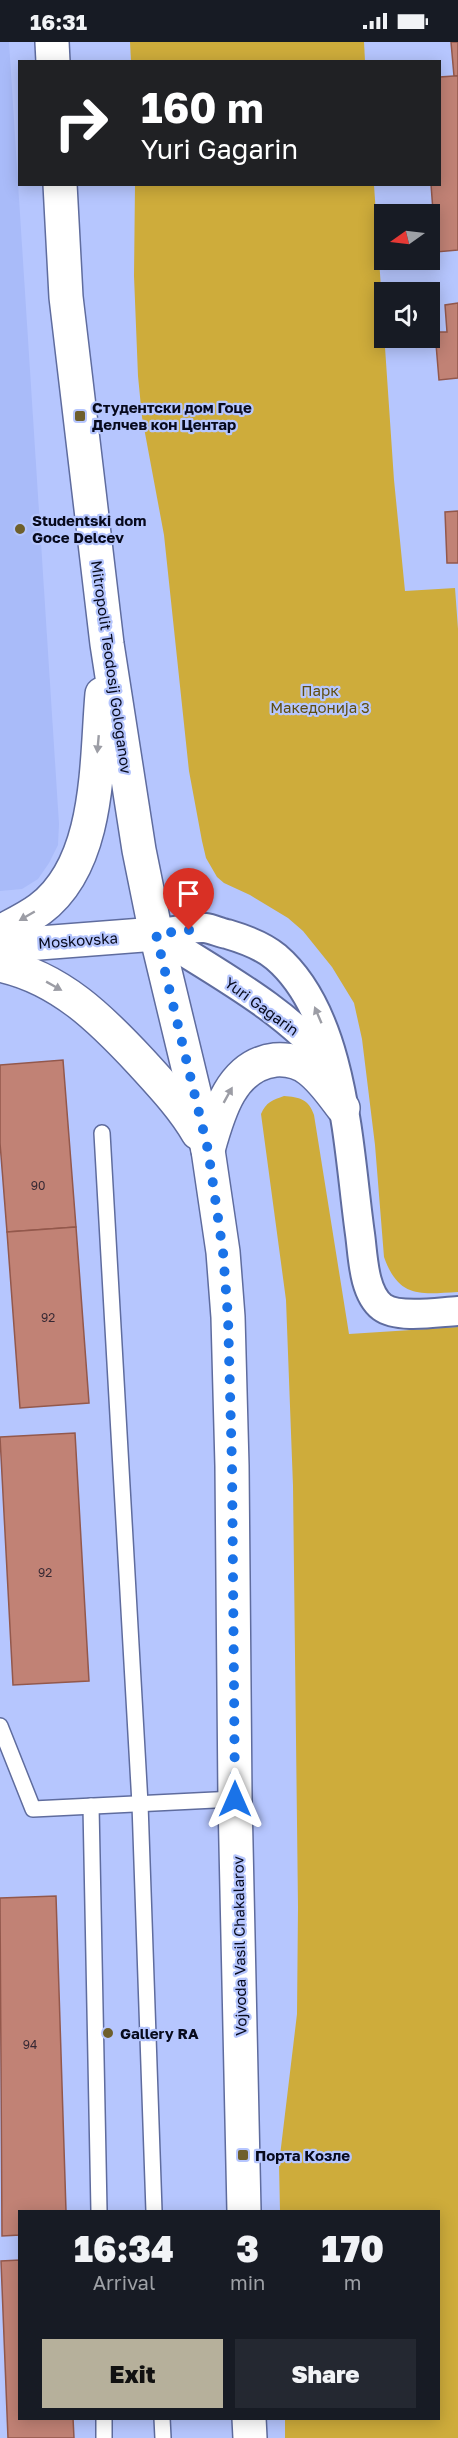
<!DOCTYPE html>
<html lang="en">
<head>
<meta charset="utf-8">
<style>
	body { margin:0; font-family:"Golos Text",sans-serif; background:#242831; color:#f1f3f6; height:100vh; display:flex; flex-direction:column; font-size:22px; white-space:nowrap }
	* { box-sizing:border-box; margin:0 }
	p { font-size:20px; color:#9ea1a6 }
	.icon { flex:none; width:33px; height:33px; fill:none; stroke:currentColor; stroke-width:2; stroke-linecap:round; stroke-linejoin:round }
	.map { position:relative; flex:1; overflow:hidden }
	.side { position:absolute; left:18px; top:2168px; width:422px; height:210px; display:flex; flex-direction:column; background:#171b24; border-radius:0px; box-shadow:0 3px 15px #0003 }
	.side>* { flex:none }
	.banner { position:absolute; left:18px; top:18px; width:423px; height:126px; border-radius:0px; box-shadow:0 3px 15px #0003; background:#202124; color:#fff; overflow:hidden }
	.needle { width:39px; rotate:256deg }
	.fabs { position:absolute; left:374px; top:162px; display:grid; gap:12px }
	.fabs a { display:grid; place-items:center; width:66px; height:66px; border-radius:0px; background:#171b24; box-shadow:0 3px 15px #0003; font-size:30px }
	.pin { position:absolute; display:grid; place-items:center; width:51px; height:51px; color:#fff; margin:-62px -26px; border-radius:50% 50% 50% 0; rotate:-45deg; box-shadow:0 0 6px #0007 }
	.pin .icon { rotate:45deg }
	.me { position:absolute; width:66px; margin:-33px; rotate:0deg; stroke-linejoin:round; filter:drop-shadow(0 0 4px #0008) }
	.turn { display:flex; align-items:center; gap:21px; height:126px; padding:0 24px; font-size:27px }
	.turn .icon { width:78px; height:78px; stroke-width:2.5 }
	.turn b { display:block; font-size:42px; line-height:51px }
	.eta { display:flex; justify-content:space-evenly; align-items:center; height:102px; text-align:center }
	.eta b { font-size:36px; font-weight:800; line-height:42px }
	.button { display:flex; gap:12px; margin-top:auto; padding:12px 24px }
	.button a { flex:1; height:69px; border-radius:0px; background:#b6b09b; color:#111; font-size:24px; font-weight:800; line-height:69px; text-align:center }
	.button a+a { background:#242831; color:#f1f3f6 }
	.status { display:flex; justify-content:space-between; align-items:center; height:42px; padding:0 30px; background:#171b24; direction:ltr }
	.status svg { height:16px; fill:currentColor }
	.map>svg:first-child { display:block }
	.built { fill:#a9bbf9 }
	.green { fill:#ceac3b }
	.building { fill:#c18275; stroke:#93584c; stroke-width:1.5 }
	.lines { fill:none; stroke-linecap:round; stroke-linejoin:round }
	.lane-casing { stroke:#5f6c9e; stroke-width:18 }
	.street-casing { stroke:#5f6c9e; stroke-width:32 }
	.secondary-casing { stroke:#5f6c9e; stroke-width:36 }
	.lane { stroke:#fff; stroke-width:15 }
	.street { stroke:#fff; stroke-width:28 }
	.secondary { stroke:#fff; stroke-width:33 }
	.oneway { fill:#9c9da5 }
	.route { stroke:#1a73e8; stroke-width:10; stroke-dasharray:0 18 }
	.poi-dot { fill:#6e5f2c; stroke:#b6c6fe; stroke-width:2 }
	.labels { text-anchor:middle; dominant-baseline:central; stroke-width:4.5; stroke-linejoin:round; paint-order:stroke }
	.number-label { font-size:12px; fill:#362833 }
	.poi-label { font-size:15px; font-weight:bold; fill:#070a1d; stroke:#b6c6fe; text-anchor:start }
	.street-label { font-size:15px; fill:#070a1d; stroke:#b6c6fe }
	.park-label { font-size:15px; fill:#5f4e11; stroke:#b6c6fe }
</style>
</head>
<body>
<div class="status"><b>16:31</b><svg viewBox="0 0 49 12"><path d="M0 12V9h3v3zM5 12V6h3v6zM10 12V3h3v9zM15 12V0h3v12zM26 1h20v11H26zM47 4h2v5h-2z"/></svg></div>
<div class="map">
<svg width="458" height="2396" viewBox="0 0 458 2396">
	<rect width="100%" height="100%" fill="#b6c6fe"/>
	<!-- built -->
	<polygon class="built" points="0,0 9,0 59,782 58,803 49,821 38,837 22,847 0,849"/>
	<!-- green -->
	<g class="green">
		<polygon points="130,0 364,0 365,19 131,19"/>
		<path d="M135,143h239l20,295 11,111 50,-3 3,41v663c-37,2 -59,7 -74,-35l-9,-112 -13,-106 -8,-36 -22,-36 -29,-36 -15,-13 -38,-23 -26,-12 -7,-6 -11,-19 -4,-17 -13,-70 -25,-236 -22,-118 -4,-41 -4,-100z"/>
		<path d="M284,1054c15,1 25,3 30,19l35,219 109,-7v1111h-173v-20h153v-207h-158l-1,-47 18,-150 1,-107 -5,-421 -7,-186 -25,-186c5,-12 12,-14 23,-18z"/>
	</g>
	<!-- building -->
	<g class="building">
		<polygon points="451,0 458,0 458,34 454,34"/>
		<polygon points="454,34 458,34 458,208 436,210 431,142 440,142 440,35"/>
		<polygon points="458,261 458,336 439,338 435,290 447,290 445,263"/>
		<polygon points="458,469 458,521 447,521 445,470"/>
		<polygon points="63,1018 76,1185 7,1190 0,1101 0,1023"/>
		<polygon points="76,1185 89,1361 20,1366 7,1190"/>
		<polygon points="75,1391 89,1639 13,1643 0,1395"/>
		<polygon points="56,1854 66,2169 20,2169 20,2193 2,2194 0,1856"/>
		<polygon points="20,2218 20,2376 73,2376 74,2396 8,2396 1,2219"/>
	</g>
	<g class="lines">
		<!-- lane casing -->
		<g class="lane-casing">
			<g id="lane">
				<polyline points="102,1091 140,1762 154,2169"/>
				<polyline points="0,1684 33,1767 235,1757"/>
				<polyline points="91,1764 99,2169"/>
				<polyline points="104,2376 104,2396"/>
				<polyline points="162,2376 163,2396"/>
			</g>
		</g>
		<!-- street casing -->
		<g class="street-casing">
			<g id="street">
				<path d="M156,892c15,-2 34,-7 49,-6 8,1 15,5 22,6 17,5 36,12 49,23 69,59 72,192 84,277 3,21 3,58 22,73 16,12 56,5 76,4"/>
				<path d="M156,892c57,37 132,76 174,130"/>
			</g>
		</g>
		<!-- secondary casing -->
		<g class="secondary-casing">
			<g id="secondary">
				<polyline points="52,0 53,20"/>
				<polyline points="60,142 66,255 107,602 139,808 156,892 208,1108 223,1210 228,1275 232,1424 235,1757 244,2169"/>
				<path d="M0,890c13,-7 28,-14 40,-23 61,-46 56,-147 62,-215"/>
				<polyline points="0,904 156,892"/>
				<path d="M0,923c60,13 101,54 141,97 20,22 42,45 57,71"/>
				<path d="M208,1108c10,-36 23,-85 67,-90 13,-1 25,2 35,10 13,10 23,25 33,38"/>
				<polyline points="249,2376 250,2396"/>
			</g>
		</g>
		<!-- lane -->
		<use href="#lane" class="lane"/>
		<!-- street -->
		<use href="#street" class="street"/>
		<!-- secondary -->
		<use href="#secondary" class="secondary"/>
	</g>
	<!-- one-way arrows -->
	<defs><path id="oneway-solid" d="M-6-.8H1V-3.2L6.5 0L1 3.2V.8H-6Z" transform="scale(1.5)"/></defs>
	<g class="oneway">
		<use href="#oneway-solid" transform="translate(98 702) rotate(95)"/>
		<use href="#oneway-solid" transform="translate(27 874) rotate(150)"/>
		<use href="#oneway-solid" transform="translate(54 944) rotate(29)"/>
		<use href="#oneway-solid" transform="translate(318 973) rotate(-113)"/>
		<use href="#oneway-solid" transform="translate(228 1053) rotate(-61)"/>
	</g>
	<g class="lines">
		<!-- route -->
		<polyline class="route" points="189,888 156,892 208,1108 223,1210 228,1275 232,1424 235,1757"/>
	</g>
	<!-- markers -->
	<g class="poi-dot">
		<rect x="74" y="368" width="12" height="12" rx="3"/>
		<circle cx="20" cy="487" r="6"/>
		<circle cx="108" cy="1991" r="6"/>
		<rect x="237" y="2107" width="12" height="12" rx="3"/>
	</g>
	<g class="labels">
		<!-- number labels -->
		<g class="number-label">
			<text x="38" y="1143">90</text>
			<text x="48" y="1275">92</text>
			<text x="45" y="1530">92</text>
			<text x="30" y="2002">94</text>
		</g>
		<!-- poi labels -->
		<g class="poi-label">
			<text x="92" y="365">Студентски дом Гоце<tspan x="92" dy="17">Делчев кон Центар</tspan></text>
			<text x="32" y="478">Studentski dom<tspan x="32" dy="17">Goce Delcev</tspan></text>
			<text x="120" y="1991">Gallery RA</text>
			<text x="255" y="2113">Порта Козле</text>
		</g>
		<!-- street labels -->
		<g class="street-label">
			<text transform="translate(112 625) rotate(82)">Mitropolit Teodosij Gologanov</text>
			<text transform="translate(78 898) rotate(-4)">Moskovska</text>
			<text transform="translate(262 964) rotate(36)">Yuri Gagarin</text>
			<text transform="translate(239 1904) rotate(-91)">Vojvoda Vasil Chakalarov</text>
		</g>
		<!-- park labels -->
		<g class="park-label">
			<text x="320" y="648">Парк<tspan x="320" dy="17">Македонија 3</tspan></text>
		</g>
	</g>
</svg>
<div class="fabs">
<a><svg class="needle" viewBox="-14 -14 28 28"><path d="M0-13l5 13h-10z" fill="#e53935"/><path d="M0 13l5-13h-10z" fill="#9ea1a6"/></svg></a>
<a><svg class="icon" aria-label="sound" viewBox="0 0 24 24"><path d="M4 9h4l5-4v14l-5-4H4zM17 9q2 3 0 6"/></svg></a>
</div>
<div class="pin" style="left:189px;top:888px;background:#d93025"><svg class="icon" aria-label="arrive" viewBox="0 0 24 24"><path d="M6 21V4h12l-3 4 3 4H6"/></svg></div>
<svg class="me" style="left:235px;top:1757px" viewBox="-20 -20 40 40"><path d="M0-17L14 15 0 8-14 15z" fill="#1a73e8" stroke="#fff" stroke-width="4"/></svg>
<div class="banner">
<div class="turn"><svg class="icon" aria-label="right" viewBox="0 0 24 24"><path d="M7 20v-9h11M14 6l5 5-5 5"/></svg><div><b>160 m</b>Yuri Gagarin</div></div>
</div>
<section class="side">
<div class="eta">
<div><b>16:34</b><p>Arrival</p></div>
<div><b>3</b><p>min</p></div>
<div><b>170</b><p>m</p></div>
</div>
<div class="button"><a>Exit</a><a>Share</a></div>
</section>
</div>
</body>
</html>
